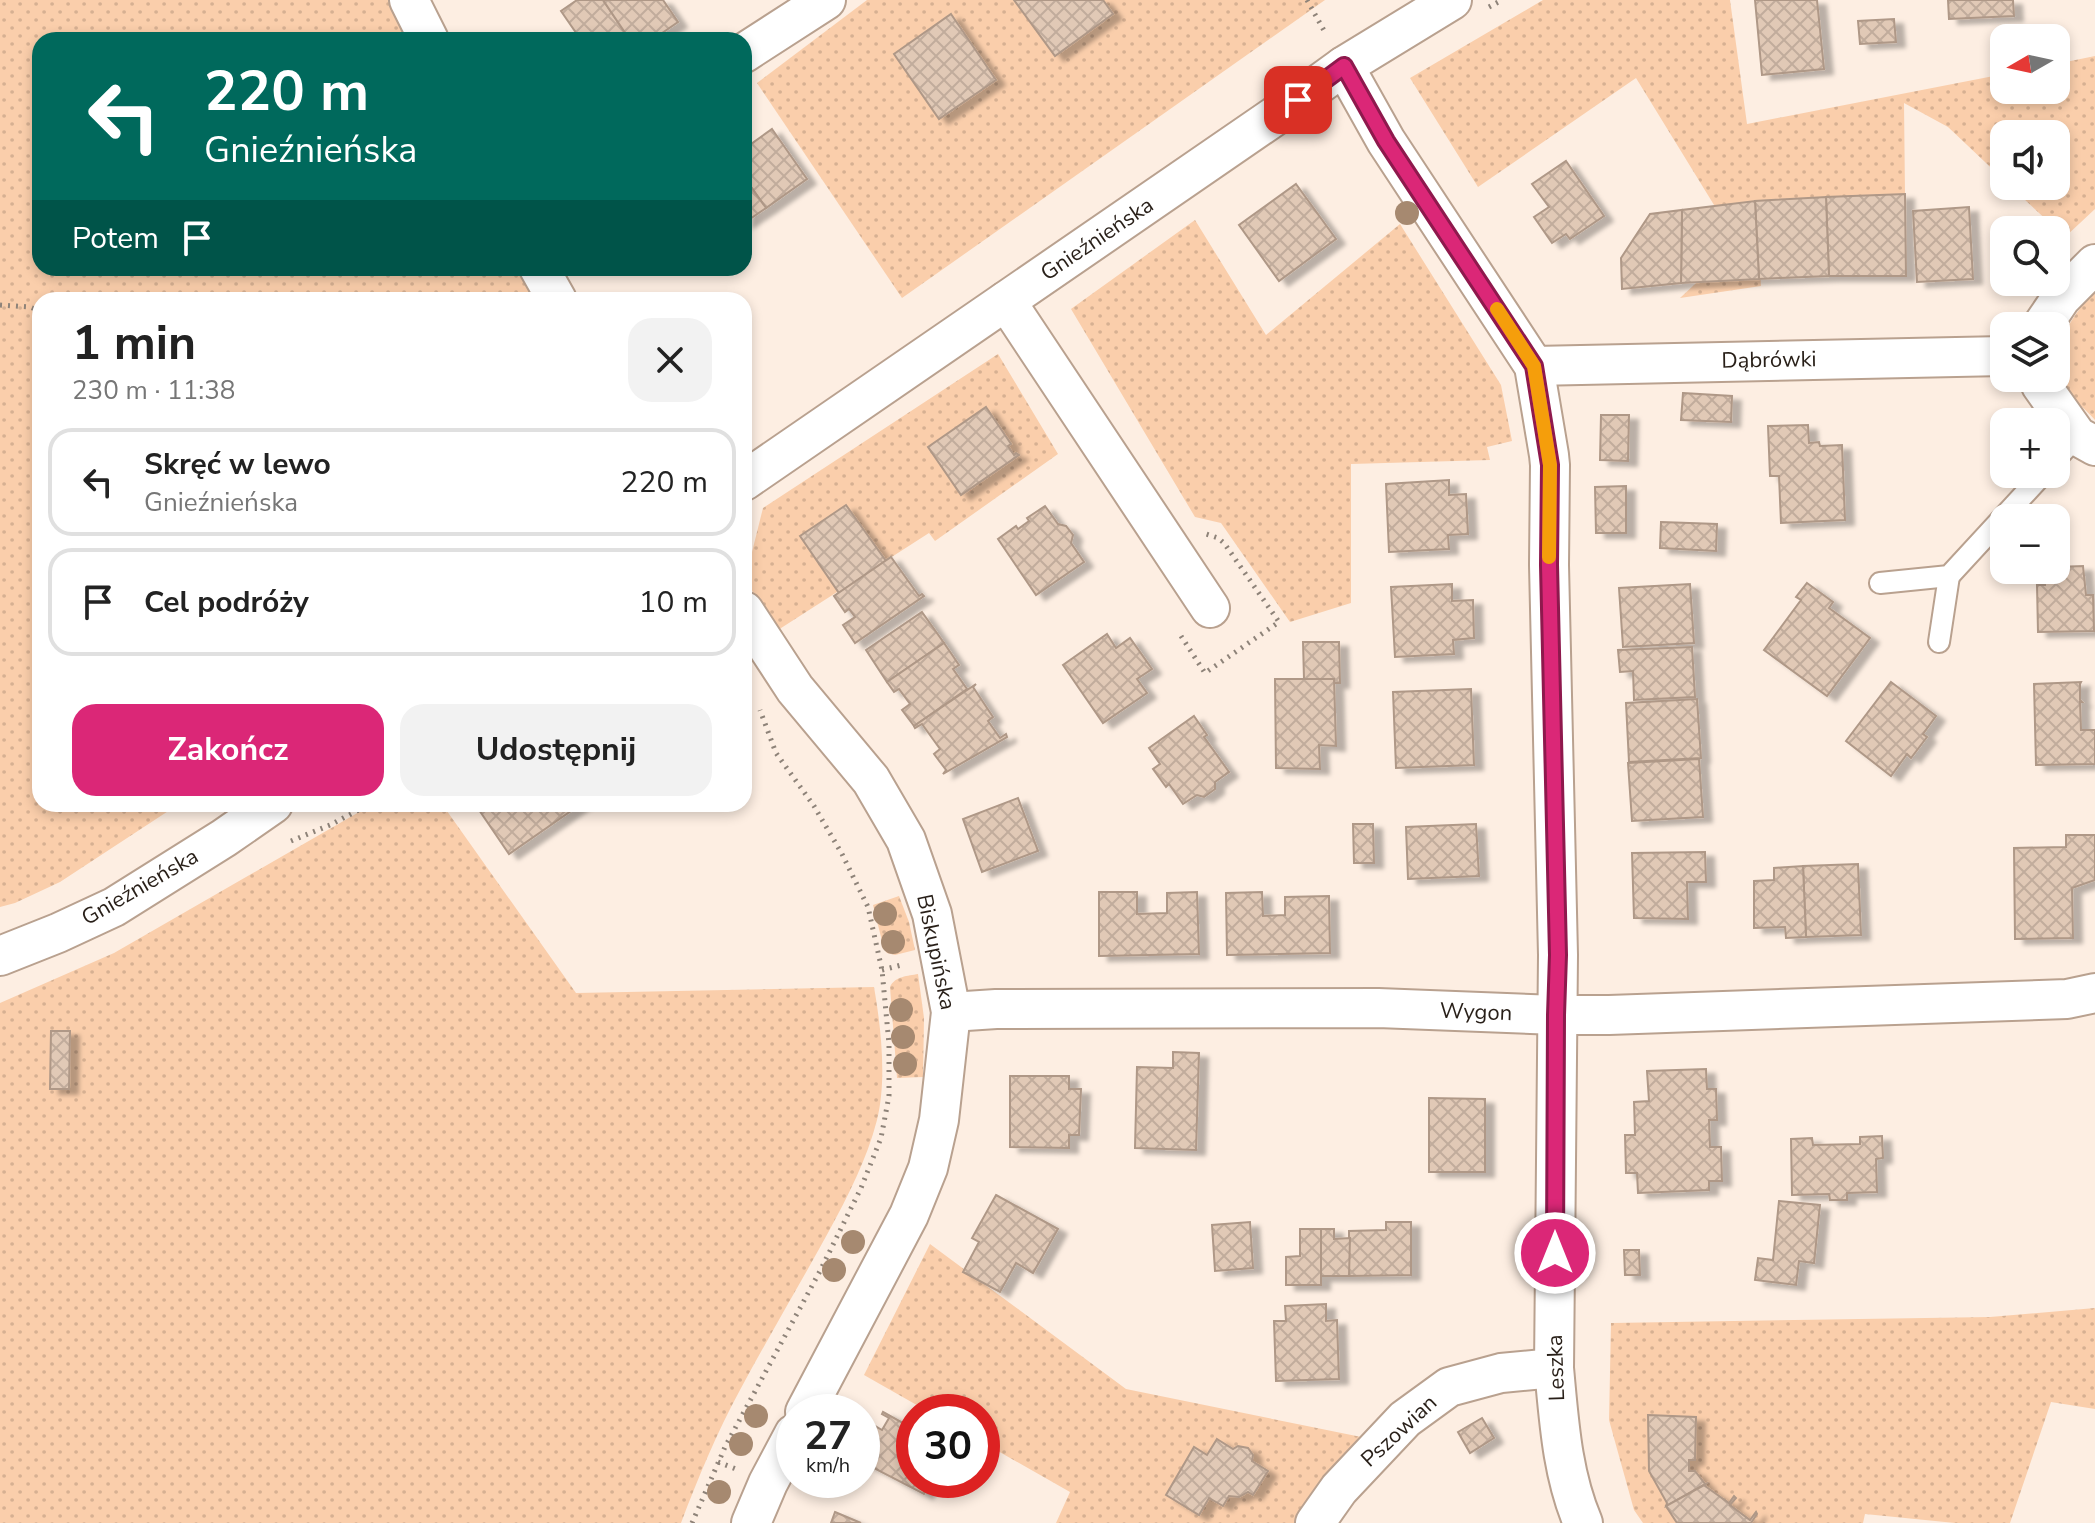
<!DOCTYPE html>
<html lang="pl">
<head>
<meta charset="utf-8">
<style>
	body { margin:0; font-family:"Nunito Sans",sans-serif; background:#f2f2f2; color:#222; height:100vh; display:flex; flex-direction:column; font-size:30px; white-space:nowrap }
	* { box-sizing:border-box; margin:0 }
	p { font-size:26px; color:#767676 }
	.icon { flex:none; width:44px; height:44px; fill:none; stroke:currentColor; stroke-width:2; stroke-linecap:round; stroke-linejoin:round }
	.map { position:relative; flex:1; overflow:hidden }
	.side { position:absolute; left:32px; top:292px; width:720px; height:520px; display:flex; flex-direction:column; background:#fff; border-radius:24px; box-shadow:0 4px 12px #0003 }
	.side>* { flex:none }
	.banner { position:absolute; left:32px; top:32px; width:720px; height:244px; border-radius:24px; box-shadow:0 4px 12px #0003; background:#00695c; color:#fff; overflow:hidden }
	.needle { width:52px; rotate:261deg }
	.buttons { position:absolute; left:1990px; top:24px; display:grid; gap:16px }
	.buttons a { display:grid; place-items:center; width:80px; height:80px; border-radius:16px; background:#fff; box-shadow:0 4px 12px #0003; font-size:40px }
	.speed { position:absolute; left:776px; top:1394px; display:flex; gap:16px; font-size:40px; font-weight:700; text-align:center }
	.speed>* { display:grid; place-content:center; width:104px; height:104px; border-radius:50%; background:#fff; box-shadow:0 4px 12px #0003; line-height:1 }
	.speed small { font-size:20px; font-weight:400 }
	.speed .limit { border:12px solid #d22; background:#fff; color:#111 }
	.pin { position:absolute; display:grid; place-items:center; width:68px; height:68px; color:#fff; margin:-34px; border-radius:16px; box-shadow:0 4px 12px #0006 }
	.me { position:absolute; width:88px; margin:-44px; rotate:0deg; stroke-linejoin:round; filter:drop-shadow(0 0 6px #0008) }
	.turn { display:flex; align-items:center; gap:28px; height:168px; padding:0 40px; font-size:36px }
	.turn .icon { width:104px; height:104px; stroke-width:2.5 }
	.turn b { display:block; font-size:56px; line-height:68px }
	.then { display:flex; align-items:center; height:76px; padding:0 40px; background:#0003; gap:16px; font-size:30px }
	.round { display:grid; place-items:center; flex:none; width:84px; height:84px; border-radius:24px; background:#f2f2f2 }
	.summary { display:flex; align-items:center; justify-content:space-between; height:136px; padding:0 40px }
	h1 { font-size:48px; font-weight:700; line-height:60px }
	.cta { display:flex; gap:16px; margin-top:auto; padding:16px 40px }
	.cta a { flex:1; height:92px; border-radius:24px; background:#db2777; color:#fff; font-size:32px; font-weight:700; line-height:92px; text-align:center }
	.cta a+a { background:#f2f2f2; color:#222 }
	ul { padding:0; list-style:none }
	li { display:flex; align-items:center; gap:24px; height:108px; margin:0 16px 12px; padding:0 24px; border:4px solid #e0e0e0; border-radius:24px }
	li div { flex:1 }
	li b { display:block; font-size:30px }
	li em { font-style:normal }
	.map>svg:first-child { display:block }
	.grass { fill:url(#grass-dots) }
	.building { fill:url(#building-cross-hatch); stroke:#af9887; stroke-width:2; filter:url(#shadow) }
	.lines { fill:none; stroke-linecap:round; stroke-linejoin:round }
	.service-casing { stroke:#b9a18f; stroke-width:24 }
	.minor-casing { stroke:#b9a18f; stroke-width:42 }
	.path { stroke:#8e8379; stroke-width:5; stroke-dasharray:2 6; stroke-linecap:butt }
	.service { stroke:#fff; stroke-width:20 }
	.minor { stroke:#fff; stroke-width:38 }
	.tree { fill:#a68970 }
	.route-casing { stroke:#8e194d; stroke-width:20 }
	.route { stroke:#db2777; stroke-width:14 }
	.slow { stroke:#f59e0b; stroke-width:14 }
	.labels { text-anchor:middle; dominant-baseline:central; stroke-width:8; stroke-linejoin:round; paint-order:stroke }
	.street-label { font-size:22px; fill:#281f18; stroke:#fff }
</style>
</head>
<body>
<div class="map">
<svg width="2095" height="1523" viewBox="0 0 2095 1523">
	<defs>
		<pattern id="grass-dots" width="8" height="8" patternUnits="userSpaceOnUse" patternTransform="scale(2)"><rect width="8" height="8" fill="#faceab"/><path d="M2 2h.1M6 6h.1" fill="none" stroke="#d6b092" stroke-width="1.8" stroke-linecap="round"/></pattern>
		<pattern id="building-cross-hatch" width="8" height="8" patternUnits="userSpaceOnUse" patternTransform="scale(2)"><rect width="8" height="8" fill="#e1c9b6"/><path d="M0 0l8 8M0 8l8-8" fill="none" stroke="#c1ac9c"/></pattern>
		<filter id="shadow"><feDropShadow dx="9" dy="5" stdDeviation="2" flood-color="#0004"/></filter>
	</defs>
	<rect width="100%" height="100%" fill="#fdeee2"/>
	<!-- grass -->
	<g class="grass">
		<polygon points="0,0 392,0 412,40 40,40 40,268 526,268 542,300 40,300 40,804 179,804 60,882 15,903 0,907"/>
		<polygon points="867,0 1325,0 902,298 757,83"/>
		<polygon points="1543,0 1730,0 1747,124 2004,74 2004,90 2056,90 2056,64 2095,56 2095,209 2065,237 2010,186 2056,186 2056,134 2004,134 2004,180 1948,127 1904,103 1905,194 1755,201 1761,286 1680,298 1738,244 1636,78 1478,187 1410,78"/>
		<polygon points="1195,220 1266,335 1400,224 1501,385 1512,441 1487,447 1490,460 1351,464 1351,603 1290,622 1221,523 1195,517 1071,309"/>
		<path d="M2095,290v130c-8,-9 -19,-18 -26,-28 -25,-41 1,-72 26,-102z"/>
		<polygon points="998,354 1058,454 935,541 929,533 778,630 745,580 763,508"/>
		<path d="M373,804h69l134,189 298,-6c7,40 13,93 3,133 -10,39 -29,76 -48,111 -29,53 -60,105 -89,159 -23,42 -42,88 -59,133h-681v-520l114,-50z"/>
		<polygon points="899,896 909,922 915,950 895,955 887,953 884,949 873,905"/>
		<path d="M918,974l6,44 -1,59 -26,1 -7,-91c5,-11 18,-11 28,-13z"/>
		<polygon points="930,1244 1126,1389 1376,1440 1298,1523 1056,1523 1070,1492 982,1442 982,1412 929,1412 864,1375"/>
		<polygon points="2095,1308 2095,1409 2051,1402 2010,1523 1955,1523 1865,1514 1863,1523 1643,1523 1634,1510 1609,1420 1611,1323 1990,1317"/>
	</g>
	<!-- building -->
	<g class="building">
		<polygon points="577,0 603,0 630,40 581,40 561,11"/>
		<polygon points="603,0 663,0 678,22 652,40 630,40"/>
		<polygon points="1014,0 1103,0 1113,14 1055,56"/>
		<polygon points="1755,0 1817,0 1824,69 1762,75"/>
		<polygon points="1948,0 2013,0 2014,16 1949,19"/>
		<polygon points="951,14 996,80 939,119 894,54"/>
		<polygon points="1894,19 1896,42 1860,44 1858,21"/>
		<polygon points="772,129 807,179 766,208 744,177 744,149"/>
		<polygon points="1566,161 1604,216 1570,239 1566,234 1552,243 1534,217 1549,207 1532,184"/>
		<polygon points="744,177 766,208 744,223"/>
		<polygon points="1296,184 1336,239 1279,281 1239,225"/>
		<polygon points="1905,194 1906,276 1829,276 1826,197"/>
		<polygon points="1826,197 1829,276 1759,279 1755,201"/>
		<polygon points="1755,201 1759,279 1681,283 1682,210"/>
		<polygon points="1969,207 1973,279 1917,282 1913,211"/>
		<polygon points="1682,210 1681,283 1622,289 1621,258 1650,214"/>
		<polygon points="1683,393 1732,396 1731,422 1681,420"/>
		<polygon points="986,407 1011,444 1008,446 1014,455 1016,453 1019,455 961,495 928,447"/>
		<polygon points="1601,415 1629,415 1628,461 1600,460"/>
		<polygon points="1808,425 1809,443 1819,442 1820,446 1842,445 1845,520 1781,523 1779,476 1770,476 1768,426"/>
		<polygon points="1449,480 1449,495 1466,494 1468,534 1448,535 1449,549 1389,552 1386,484"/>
		<polygon points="1626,486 1626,533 1596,533 1595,487"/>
		<polygon points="846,505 886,561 839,593 800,536"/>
		<polygon points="1045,506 1058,524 1066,526 1073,535 1071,543 1084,562 1036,595 998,539 1016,526 1018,529 1029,521 1027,518"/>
		<polygon points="1661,522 1717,524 1716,551 1660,548"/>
		<polygon points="891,557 919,596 922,594 924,596 855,643 843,625 855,617 849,609 845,612 834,596"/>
		<polygon points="2083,566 2086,595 2093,595 2094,631 2038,632 2037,585 2045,585 2045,570 2056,570 2056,567"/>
		<polygon points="1807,583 1833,602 1829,608 1870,638 1827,696 1764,650 1801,600 1796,597"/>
		<polygon points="1452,584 1452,601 1473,600 1474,638 1453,640 1454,654 1395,657 1391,587"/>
		<polygon points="1690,584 1694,643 1623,647 1619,588"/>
		<polygon points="922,612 944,643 887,682 866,650"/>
		<polygon points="1107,634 1116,648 1130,638 1152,669 1137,679 1147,693 1103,723 1063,665"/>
		<polygon points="1303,642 1339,642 1340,683 1334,683 1334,679 1304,679"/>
		<polygon points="944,643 959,665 953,669 967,689 914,726 902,710 910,704 899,689 894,692 887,682"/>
		<polygon points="1692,647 1695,697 1634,700 1633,671 1620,672 1618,650"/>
		<polygon points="1275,679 1334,679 1336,746 1319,745 1320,769 1276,768"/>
		<polygon points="1891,682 1936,716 1923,734 1927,737 1911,758 1907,754 1891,776 1846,741"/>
		<polygon points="2081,682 2080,684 2080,700 2082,702 2080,702 2081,730 2095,730 2095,764 2036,765 2034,684"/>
		<polygon points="976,684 973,687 993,717 988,721 1000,738 1006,734 1007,737 943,774 946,770 934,754 940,749 922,724 915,728 914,726"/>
		<polygon points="1471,689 1474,765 1396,768 1393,692"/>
		<polygon points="1697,699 1701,758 1629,762 1626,703"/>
		<polygon points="1194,716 1207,735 1204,737 1229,772 1215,782 1215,789 1204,797 1197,795 1183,804 1169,784 1166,787 1153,769 1160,764 1149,748"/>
		<polygon points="1699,759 1703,817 1632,821 1628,763"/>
		<polygon points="1018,798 1038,851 982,872 963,819"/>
		<polygon points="475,804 581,804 509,854"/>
		<polygon points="1353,824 1373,824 1374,863 1354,863"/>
		<polygon points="1476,824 1479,876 1408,879 1406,827"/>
		<polygon points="2066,835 2095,835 2095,880 2072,888 2073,938 2015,939 2014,848 2066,847"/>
		<polygon points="1705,852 1706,882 1687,882 1688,919 1634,918 1632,853"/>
		<polygon points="1858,864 1861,935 1806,937 1803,866"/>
		<polygon points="1803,866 1806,937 1786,938 1785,927 1754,928 1754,881 1774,880 1774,868"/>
		<polygon points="1099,892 1137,892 1137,914 1167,913 1167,893 1197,892 1199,954 1099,956"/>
		<polygon points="1262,892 1263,916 1285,915 1285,897 1329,896 1330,953 1227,955 1226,893"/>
		<polygon points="51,1031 70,1031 69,1089 50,1089"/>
		<polygon points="1173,1052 1199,1053 1196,1150 1135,1148 1137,1067 1173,1068"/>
		<polygon points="1706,1069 1707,1089 1716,1089 1717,1120 1709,1120 1710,1147 1721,1147 1722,1181 1709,1181 1709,1190 1638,1193 1637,1173 1626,1173 1625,1135 1635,1135 1634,1102 1649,1101 1647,1071"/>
		<polygon points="1010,1076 1069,1076 1069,1089 1081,1089 1079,1135 1069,1135 1069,1148 1010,1147"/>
		<polygon points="1429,1098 1485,1099 1485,1172 1429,1172"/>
		<polygon points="1882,1136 1883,1158 1876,1159 1877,1192 1847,1193 1847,1200 1830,1200 1829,1194 1792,1195 1791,1139 1812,1138 1813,1145 1860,1144 1860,1137"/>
		<polygon points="996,1195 1058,1229 1033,1273 1016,1263 1000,1292 963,1272 979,1242 972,1238"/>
		<polygon points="1779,1201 1820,1205 1814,1263 1799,1261 1796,1285 1755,1280 1758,1258 1773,1260"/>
		<polygon points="1250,1222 1253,1268 1215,1271 1212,1225"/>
		<polygon points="1386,1222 1411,1222 1411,1275 1349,1276 1349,1231 1386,1230"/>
		<polygon points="1300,1229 1321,1229 1321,1285 1286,1285 1286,1257 1300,1256"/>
		<polygon points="1321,1229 1334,1229 1334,1239 1350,1238 1349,1276 1321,1276"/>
		<polygon points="1624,1250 1639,1250 1640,1275 1625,1275"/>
		<polygon points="1326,1304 1326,1321 1337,1320 1339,1379 1276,1381 1274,1321 1286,1321 1285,1306"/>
		<polygon points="883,1412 914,1429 914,1480 931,1480 924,1494 862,1462 862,1450 875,1426 882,1430 889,1418 882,1414"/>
		<polygon points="1648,1415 1696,1417 1695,1460 1689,1460 1689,1471 1695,1471 1705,1484 1666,1506 1667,1503 1649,1471"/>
		<polygon points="1482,1418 1494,1438 1470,1453 1458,1432"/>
		<polygon points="1217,1439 1233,1449 1238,1446 1248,1448 1253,1455 1252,1461 1268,1471 1253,1495 1248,1492 1239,1497 1229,1496 1223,1506 1209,1498 1199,1515 1166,1495 1194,1447 1207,1455"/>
		<polygon points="1706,1484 1705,1486 1729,1503 1734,1496 1736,1498 1730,1505 1750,1520 1756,1512 1757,1514 1751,1523 1677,1523 1666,1506"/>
		<polygon points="835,1512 861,1523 831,1523"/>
	</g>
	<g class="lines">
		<!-- service casing -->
		<g class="service-casing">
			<g id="service">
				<polyline points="2056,459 2077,436"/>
				<polyline points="1880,583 1949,576 2043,474"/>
				<polyline points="1939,642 1949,576"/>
			</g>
		</g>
		<!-- minor casing -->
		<g class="minor-casing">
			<g id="minor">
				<polyline points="409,0 429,40"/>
				<polyline points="744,53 826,0"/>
				<path d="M1344,66l42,75 148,225 15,89 1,10 -1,100 9,390 -4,413c5,53 8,106 29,155"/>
				<polyline points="539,268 557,300"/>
				<polyline points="1006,301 1210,608"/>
				<polyline points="2042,326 2061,298 2095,264"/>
				<polyline points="1534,366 2004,356"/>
				<polyline points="2038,378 2041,385 2077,436 2095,446"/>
				<polyline points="744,481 1275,116 1344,66 1452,0"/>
				<polyline points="744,611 795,689 871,780 906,840 932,914 951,1012 939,1120 928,1168 909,1215 805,1412"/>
				<polyline points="0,956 58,933 114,907 224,838 273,804"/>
				<polyline points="951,1012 996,1009 1378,1008 1556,1015 1609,1015 2067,999 2095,993"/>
				<polyline points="751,1523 768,1483 794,1434"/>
				<polyline points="1315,1523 1339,1489 1405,1419 1449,1387 1501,1373 1554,1368"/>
			</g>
		</g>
		<!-- path -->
		<g class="path">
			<polyline points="1307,0 1326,34"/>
			<polyline points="1489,7 1502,0"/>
			<polyline points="0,305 30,307 40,311"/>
			<polyline points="744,537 748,519"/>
			<polyline points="1181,636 1205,673 1279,622 1224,543 1218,538 1206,534"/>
			<polyline points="291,841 330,825 370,804"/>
			<polyline points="882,970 905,964"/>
			<polyline points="718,1462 736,1469"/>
			<polyline points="692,1523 725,1447 820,1271 861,1188 881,1138 889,1096 889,1044 882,970 868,907 842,854 814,806 776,753 760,710"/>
		</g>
		<!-- service -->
		<use href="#service" class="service"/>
		<!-- minor -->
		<use href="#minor" class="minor"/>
	</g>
	<!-- trees -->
	<g class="tree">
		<circle cx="1407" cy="213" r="12"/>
		<circle cx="885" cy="914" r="12"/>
		<circle cx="893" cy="942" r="12"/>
		<circle cx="901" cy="1010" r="12"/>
		<circle cx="903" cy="1037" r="12"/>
		<circle cx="905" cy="1064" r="12"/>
		<circle cx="853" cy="1242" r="12"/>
		<circle cx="834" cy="1270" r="12"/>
		<circle cx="756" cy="1416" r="12"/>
		<circle cx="741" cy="1444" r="12"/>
		<circle cx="719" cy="1492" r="12"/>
	</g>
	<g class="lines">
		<!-- route casing -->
		<g class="route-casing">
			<polyline id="route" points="1298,100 1344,66 1386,141 1534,366 1550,465 1549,565 1558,955 1556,1015 1555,1253"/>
		</g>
		<!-- route -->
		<use href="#route" class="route"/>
		<!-- slow -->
		<polyline class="slow" points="1497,309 1534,366 1550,465 1549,557"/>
	</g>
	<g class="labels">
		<!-- street labels -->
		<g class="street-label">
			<text transform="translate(1097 239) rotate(-34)">Gnieźnieńska</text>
			<text transform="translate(1769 360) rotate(-1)">Dąbrówki</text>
			<text transform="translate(140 887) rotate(-30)">Gnieźnieńska</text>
			<text transform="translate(936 952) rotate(78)">Biskupińska</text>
			<text transform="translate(1476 1012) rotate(2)">Wygon</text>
			<text transform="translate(1556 1368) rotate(-92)">Leszka</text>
			<text transform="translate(1399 1431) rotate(-43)">Pszowian</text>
		</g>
	</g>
</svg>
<div class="buttons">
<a><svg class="needle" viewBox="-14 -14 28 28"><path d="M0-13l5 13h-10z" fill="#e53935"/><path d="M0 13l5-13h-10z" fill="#767676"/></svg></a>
<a><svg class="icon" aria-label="sound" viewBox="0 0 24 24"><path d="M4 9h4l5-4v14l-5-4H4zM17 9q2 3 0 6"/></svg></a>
<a><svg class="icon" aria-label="search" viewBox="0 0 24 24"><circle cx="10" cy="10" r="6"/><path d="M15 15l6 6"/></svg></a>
<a><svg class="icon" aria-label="layers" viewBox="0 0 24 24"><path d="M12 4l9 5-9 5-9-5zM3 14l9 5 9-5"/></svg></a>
<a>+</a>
<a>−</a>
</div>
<div class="speed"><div>27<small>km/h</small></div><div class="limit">30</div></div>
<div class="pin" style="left:1298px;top:100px;background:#d93025"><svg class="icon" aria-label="arrive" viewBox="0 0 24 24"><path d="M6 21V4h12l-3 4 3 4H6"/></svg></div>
<svg class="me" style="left:1555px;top:1253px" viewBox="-20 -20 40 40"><circle r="17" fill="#db2777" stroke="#fff" stroke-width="3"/><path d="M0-11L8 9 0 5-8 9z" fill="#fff"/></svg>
<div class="banner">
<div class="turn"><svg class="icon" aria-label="left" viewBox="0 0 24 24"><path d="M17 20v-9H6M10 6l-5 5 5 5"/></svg><div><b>220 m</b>Gnieźnieńska</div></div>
<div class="then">Potem<svg class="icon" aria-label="arrive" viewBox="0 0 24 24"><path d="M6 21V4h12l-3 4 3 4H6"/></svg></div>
</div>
<section class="side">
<div class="summary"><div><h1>1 min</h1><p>230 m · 11:38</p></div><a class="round"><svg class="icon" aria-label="close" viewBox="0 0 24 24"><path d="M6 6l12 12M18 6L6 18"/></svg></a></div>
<ul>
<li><svg class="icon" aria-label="left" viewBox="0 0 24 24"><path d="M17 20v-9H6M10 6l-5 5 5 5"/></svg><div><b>Skręć w lewo</b><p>Gnieźnieńska</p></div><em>220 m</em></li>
<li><svg class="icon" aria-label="arrive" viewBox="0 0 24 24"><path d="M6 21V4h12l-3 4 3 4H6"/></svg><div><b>Cel podróży</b></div><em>10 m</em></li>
</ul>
<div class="cta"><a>Zakończ</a><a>Udostępnij</a></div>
</section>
</div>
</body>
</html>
